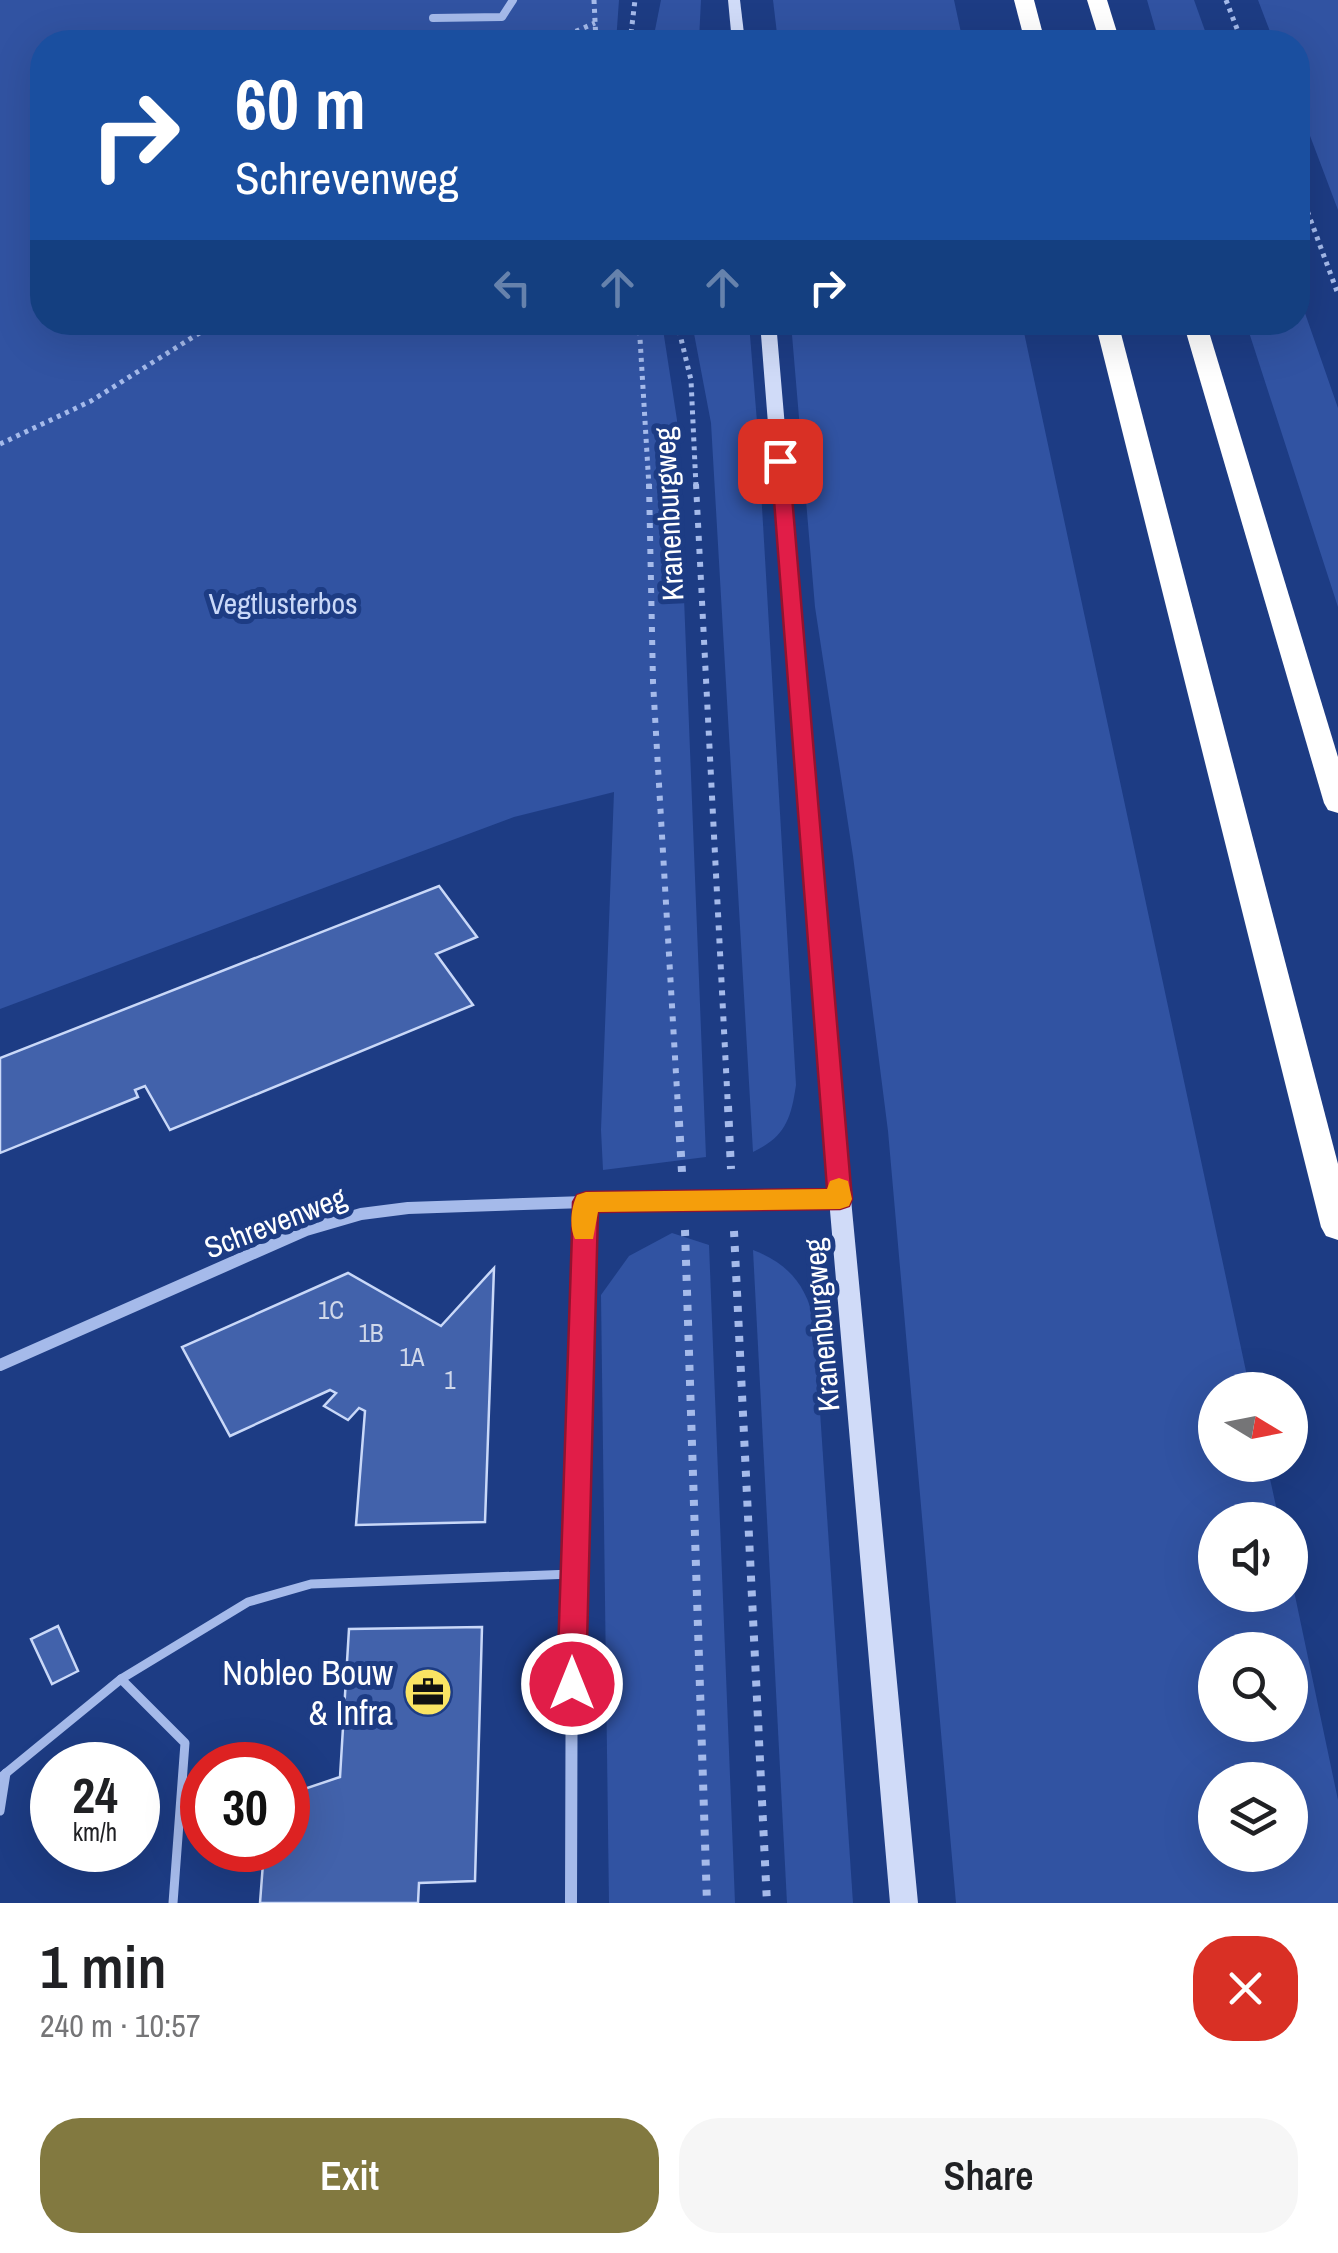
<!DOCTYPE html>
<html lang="en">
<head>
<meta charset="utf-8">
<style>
	body { margin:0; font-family:"Archivo Narrow",sans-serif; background:#f6f6f6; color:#202124; height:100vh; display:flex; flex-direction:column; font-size:38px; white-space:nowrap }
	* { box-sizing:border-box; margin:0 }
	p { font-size:32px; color:#757577 }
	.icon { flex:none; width:55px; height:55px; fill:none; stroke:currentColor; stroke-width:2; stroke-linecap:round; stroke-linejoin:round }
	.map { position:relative; height:1903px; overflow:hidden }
	.sheet { display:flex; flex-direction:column; background:#fff; flex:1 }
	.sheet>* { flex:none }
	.top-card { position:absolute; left:30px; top:30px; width:1280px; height:305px; border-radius:40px; box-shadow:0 10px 40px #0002; background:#1a4fa0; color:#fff; overflow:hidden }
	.needle { width:65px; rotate:100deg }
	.tools { position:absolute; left:1198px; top:1372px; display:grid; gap:20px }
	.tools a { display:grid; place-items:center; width:110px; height:110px; border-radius:50%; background:#fff; box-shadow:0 10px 40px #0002; font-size:50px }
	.speed { position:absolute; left:30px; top:1742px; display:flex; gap:20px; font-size:50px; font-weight:700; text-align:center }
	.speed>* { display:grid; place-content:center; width:130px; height:130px; border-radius:50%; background:#fff; box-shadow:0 10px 40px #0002; line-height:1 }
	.speed small { font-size:25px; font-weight:400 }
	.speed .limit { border:15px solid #d22; background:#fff; color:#111 }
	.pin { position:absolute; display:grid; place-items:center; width:85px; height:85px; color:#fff; margin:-42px; border-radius:20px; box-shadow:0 5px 15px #0006 }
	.me { position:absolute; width:110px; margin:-55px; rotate:0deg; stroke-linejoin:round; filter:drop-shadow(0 0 8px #0008) }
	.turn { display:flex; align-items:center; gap:35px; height:210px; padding:0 40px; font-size:45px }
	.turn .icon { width:130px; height:130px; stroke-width:2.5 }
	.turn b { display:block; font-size:70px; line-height:85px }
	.lanes { display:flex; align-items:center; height:95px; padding:0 40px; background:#0003; justify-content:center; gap:50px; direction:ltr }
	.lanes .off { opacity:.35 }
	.round { display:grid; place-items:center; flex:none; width:105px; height:105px; border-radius:40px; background:#f6f6f6 }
	.overview { display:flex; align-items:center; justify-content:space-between; height:170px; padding:0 40px }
	h1 { font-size:60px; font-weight:600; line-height:75px }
	.cta { display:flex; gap:20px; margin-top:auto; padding:20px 40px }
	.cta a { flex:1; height:115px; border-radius:40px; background:#827940; color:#fff; font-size:40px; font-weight:600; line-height:115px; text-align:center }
	.cta a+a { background:#f6f6f6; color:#202124 }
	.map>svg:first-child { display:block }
	.green { fill:#3153a2; fill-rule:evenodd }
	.building { fill:#4262ab; stroke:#c9d8f8; stroke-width:2.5 }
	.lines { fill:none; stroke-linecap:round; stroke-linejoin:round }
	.path-far2 { stroke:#a5baea; stroke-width:5; stroke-dasharray:4 5; stroke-linecap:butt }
	.path-far1 { stroke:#a5baea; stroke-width:6; stroke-dasharray:5 8; stroke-linecap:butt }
	.path { stroke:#a5baea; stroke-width:8; stroke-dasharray:6 9; stroke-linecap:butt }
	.lane { stroke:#a5baea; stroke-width:9 }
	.street-far1 { stroke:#a5baea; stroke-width:8 }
	.street { stroke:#a5baea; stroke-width:12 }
	.secondary { fill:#d0dbf8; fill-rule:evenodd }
	.highway { fill:#fff; fill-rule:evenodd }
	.route { fill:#e11d48; stroke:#92132f; stroke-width:2.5 }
	.slow { fill:#f59e0b }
	.labels { text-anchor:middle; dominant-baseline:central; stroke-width:10; stroke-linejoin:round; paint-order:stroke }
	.number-label { font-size:25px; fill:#d0d8ea }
	.street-label { font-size:30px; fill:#fff; stroke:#1d3c84 }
	.park-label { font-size:30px; fill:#c9d8f8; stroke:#1d3c84 }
	.near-poi-label { font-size:35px; fill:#fff; stroke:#1d3c84; text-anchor:end }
</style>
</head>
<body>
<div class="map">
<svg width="1338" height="1903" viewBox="0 0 1338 1903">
	<rect width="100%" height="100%" fill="#1d3c84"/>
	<!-- green -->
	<g class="green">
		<polygon points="0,0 619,0 616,42 42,42 42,322 662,323 677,420 706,1157 603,1170 601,1130 614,792 514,817 0,1009"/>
		<polygon points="661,0 701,0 699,40 654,35"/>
		<polygon points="773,0 954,0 963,42 778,42"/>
		<polygon points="1147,0 1194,0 1209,42 1159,42"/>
		<polygon points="1258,0 1338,0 1338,210 1298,104 1298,42 1274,42"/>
		<polygon points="1298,293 1338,408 1338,607 1246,323 1298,322"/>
		<path d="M692,323h57l8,99 39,663c-5,34 -11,52 -43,67l-42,-729z"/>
		<path d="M791,323h231l228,1067h-35v75h52l12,55h-64v75h75v-23l48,228v103h-382l-68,-772 -35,-275 -38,-249zM1215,1650h75v75h-75zM1215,1780h75v75h-75z"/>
		<polygon points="672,1233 709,1245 735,1903 609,1903 601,1295 629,1256"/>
		<path d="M753,1250c35,13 54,36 61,72l39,581h-66z"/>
	</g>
	<!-- building -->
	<g class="building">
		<polygon points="439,886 477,937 436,954 473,1005 170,1130 145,1086 135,1090 138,1097 0,1153 0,1058"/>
		<polygon points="494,1268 485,1522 356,1525 365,1411 359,1408 348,1420 324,1406 336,1393 330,1390 230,1436 182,1347 348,1273 441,1326"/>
		<polygon points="58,1626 78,1671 52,1684 31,1639"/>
		<polygon points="482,1627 475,1881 419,1883 418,1903 260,1903 264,1850 288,1850 288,1804 304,1804 301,1790 340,1777 349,1629"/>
	</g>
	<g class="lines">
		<!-- path-far2 -->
		<g class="path-far2">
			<polyline points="594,0 596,42"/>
			<polyline points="1226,0 1242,42"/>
			<polyline points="551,42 595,23"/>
			<polyline points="630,42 691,42"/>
			<polyline points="630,42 635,0"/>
			<polyline points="1298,186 1338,294"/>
			<polyline points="639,322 649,487"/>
			<polyline points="677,322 691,380 696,487"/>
			<polyline points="0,444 91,401 217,322"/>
		</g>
		<!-- path-far1 -->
		<g class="path-far1">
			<polyline points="649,484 653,682 678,1108"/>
			<polyline points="696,484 728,1108"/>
		</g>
		<!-- path -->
		<g class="path">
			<polyline points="678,1106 682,1172"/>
			<polyline points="728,1106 731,1169"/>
			<polyline points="685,1230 707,1903"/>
			<polyline points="734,1231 767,1903"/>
		</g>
		<!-- lane -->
		<g class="lane">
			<polyline points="121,1679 248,1602 311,1584 572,1574"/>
			<polyline points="0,1778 121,1679 185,1743 173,1903"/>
			<polyline points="0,1811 6,1773"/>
		</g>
		<!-- street-far1 -->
		<polyline class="street-far1" points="433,18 502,17 513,0"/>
		<!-- street -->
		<g class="street">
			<polyline points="0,1365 306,1230 361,1214 408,1208 585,1202 840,1199"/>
			<polyline points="571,1903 572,1574 585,1202"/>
		</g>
		<!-- secondary -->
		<g class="secondary">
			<polygon points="728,0 740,0 745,42 732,42"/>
			<polygon points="760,322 776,322 851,1199 918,1903 890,1903 829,1199"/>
		</g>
		<!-- highway -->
		<g class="highway">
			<polygon points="1014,0 1034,0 1045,42 1025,42"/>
			<polygon points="1087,0 1107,0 1120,42 1100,42"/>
			<polygon points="1095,322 1118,322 1338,1164 1338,1240 1326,1236 1321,1227"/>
			<polygon points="1183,322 1206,322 1338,757 1338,813 1328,810 1324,803"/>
		</g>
	</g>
	<!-- route -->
	<polygon class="route" points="780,455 789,461 852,1199 849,1206 840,1209 598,1212 586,1684 582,1693 572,1697 562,1693 557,1684 573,1202 577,1195 586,1192 827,1189 771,461"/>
	<!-- slow -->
	<path class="slow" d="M839,1178l9,3 4,18 -3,7 -9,3 -242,3 -5,27h-18c-6,-12 -4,-32 2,-44l9,-3 241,-3 3,-8z"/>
	<!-- icons -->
	<defs>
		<g id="office-disc" transform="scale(2.5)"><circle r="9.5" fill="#fae463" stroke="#1d3c84"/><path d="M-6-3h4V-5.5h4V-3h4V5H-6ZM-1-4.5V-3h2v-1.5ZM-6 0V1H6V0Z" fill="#111"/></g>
	</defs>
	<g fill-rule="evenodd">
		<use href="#office-disc" x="428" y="1692"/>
	</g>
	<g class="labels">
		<!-- number labels -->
		<g class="number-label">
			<text x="331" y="1310">1C</text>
			<text x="371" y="1333">1B</text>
			<text x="412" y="1357">1A</text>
			<text x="450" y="1380">1</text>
		</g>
		<!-- street labels -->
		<g class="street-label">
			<text transform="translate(668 514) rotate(-93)">Kranenburgweg</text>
			<text transform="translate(275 1222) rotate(-21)">Schrevenweg</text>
			<text transform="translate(821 1325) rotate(-95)">Kranenburgweg</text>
		</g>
		<!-- park labels -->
		<g class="park-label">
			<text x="283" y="603">Vegtlusterbos</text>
		</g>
		<!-- near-poi labels -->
		<g class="near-poi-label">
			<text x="393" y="1672">Nobleo Bouw<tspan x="393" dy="40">&amp; Infra</tspan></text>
		</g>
	</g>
</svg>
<div class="tools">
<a><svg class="needle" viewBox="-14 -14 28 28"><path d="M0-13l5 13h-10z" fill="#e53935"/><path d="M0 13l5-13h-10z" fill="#757577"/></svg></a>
<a><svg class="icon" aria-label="sound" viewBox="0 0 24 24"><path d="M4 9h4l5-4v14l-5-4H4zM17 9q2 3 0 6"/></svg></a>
<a><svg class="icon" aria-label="search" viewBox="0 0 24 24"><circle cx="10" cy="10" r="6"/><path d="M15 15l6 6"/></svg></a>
<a><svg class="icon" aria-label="layers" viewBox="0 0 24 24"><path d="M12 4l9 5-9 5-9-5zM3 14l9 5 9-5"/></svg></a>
</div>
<div class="speed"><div>24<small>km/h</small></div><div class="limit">30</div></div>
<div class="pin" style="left:780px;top:461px;background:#d93025"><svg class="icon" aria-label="arrive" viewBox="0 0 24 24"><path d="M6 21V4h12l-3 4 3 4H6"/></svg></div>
<svg class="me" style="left:572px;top:1684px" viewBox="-20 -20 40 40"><circle r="17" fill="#e11d48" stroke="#fff" stroke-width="3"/><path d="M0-11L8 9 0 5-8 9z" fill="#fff"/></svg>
<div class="top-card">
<div class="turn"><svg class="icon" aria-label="right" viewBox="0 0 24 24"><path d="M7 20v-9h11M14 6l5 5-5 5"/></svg><div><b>60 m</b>Schrevenweg</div></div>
<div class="lanes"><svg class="icon off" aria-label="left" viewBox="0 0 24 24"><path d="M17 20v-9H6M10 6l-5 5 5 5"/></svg><svg class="icon off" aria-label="ahead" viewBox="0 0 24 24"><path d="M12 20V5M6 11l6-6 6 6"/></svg><svg class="icon off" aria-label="ahead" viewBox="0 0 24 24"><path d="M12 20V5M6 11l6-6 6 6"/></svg><svg class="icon" aria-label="right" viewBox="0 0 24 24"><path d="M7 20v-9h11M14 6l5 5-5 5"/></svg></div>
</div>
</div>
<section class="sheet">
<div class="overview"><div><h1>1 min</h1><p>240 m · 10:57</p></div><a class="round" style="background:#d93025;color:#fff"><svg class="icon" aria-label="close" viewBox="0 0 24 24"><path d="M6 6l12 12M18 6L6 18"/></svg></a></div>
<div class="cta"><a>Exit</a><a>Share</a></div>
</section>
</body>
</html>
